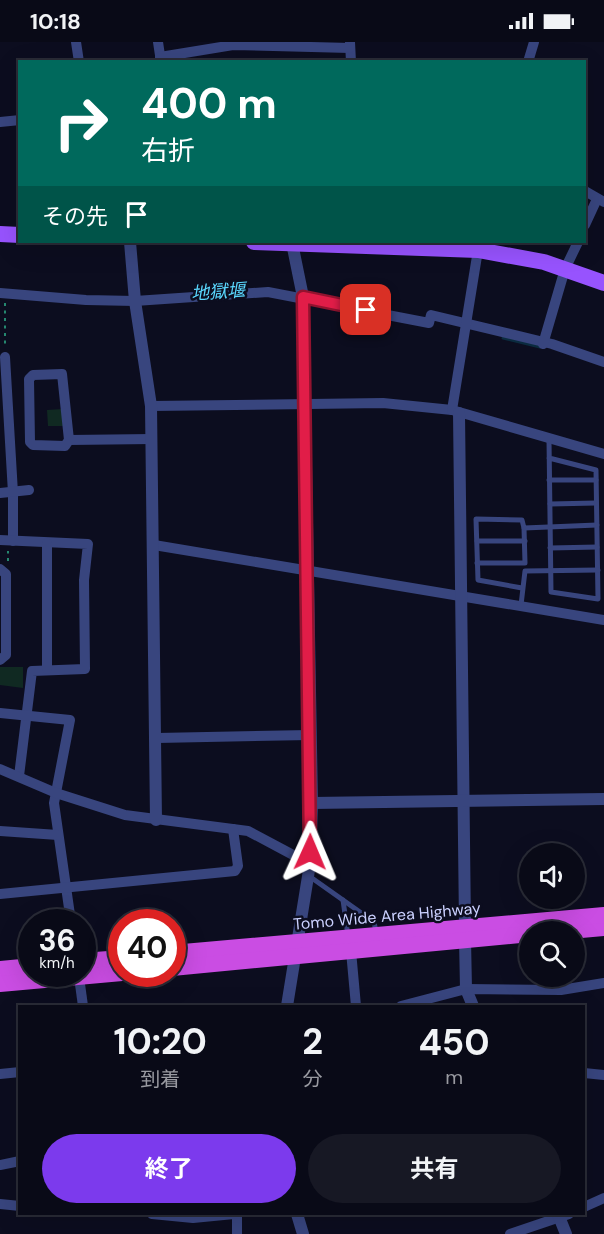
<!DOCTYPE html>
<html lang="ja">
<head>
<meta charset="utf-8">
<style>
	body { margin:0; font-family:"DM Sans","Noto Sans JP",sans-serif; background:#171824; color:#f1f3f6; height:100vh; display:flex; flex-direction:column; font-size:22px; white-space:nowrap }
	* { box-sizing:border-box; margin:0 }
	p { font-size:20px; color:#999aa1 }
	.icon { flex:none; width:33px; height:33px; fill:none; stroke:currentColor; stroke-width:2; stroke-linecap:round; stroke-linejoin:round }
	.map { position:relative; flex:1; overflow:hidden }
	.panel { position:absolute; left:18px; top:963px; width:567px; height:210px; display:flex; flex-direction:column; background:#090a17; border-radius:0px; box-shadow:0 6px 24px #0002,0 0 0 2px #292b36 }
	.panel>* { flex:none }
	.banner { position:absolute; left:18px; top:18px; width:568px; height:183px; border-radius:0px; box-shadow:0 6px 24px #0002,0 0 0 2px #292b36; background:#00695c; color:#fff; overflow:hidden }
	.buttons { position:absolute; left:519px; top:801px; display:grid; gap:12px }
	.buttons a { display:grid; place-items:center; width:66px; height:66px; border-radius:50%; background:#090a17; box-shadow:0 6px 24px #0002,0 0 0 2px #292b36; font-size:30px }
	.speed { position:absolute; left:18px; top:867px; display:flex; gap:12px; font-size:30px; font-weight:700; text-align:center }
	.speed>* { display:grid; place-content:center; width:78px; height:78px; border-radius:50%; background:#090a17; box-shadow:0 6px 24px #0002,0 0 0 2px #292b36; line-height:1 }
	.speed small { font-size:15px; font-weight:400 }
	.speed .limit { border:9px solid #d22; background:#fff; color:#111 }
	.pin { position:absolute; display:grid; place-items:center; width:51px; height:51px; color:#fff; margin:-26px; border-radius:12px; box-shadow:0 3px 9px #0006 }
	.me { position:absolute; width:66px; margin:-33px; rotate:1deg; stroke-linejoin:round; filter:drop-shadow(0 0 4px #0008) }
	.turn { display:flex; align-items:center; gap:21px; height:126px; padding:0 24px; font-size:27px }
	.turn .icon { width:78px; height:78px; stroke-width:2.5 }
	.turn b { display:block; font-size:42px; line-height:51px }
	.then { display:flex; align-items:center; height:57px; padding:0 24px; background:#0003; gap:12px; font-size:22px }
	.eta { display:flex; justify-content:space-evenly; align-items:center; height:102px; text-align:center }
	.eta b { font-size:36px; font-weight:700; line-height:42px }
	.button { display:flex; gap:12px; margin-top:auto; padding:12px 24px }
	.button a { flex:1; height:69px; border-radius:36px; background:#7c3aed; color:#fff; font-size:24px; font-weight:700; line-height:69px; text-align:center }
	.button a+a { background:#171824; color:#f1f3f6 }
	.status { display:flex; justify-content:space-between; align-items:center; height:42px; padding:0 30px; background:#090a17; direction:ltr }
	.status svg { height:16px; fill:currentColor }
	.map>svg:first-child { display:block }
	.green { fill:#102922 }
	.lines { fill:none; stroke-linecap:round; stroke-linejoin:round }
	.stream { stroke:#0b2b3f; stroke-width:3 }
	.path { stroke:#2eb08a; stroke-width:1.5; stroke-dasharray:3 4.5; stroke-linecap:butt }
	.service { stroke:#38457e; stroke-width:5 }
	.minor { stroke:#38457e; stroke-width:10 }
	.tertiary { stroke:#38457e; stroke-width:12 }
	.primary { stroke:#9753fe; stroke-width:16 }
	.trunk { stroke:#ca4de3; stroke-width:16 }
	.route-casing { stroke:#92132f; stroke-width:15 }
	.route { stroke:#e11d48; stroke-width:10 }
	.labels { text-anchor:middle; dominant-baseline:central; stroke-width:5; stroke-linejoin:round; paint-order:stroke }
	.street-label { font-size:16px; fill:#cbd1ff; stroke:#0c0d1f }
	.water-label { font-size:18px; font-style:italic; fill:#5ad7fe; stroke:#0c0d1f }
</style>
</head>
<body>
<div class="status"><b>10:18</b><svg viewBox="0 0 49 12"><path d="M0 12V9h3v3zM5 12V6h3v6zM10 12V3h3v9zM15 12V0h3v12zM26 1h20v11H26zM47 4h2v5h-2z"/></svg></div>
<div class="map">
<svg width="604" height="1192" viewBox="0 0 604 1192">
	<rect width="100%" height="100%" fill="#0c0d1f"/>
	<!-- green -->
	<g class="green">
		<polygon points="63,367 64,384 48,384 47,368"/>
		<polygon points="0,625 23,625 23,646 0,643"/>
	</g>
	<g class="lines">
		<!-- stream -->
		<g class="stream">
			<polyline points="311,253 343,259"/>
			<polyline points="503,296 540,305"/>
		</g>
		<!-- path -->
		<g class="path">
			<polyline points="5,261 5,305"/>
			<polyline points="8,519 8,509"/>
		</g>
		<!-- service -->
		<g class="service">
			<polyline points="549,398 551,550 598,557 596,428 549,416"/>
			<polyline points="549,438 596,438"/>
			<polyline points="550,462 596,461"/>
			<polyline points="477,499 525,499"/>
			<polyline points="550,506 597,505"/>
			<polyline points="477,521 525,521 524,486"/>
			<polyline points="522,546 478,538 476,477 522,478 524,486 597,483"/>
			<polyline points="521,563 525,529 598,528"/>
			<polyline points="309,834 374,880 376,890"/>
			<polyline points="343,858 348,894"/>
		</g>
		<!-- minor -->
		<g class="minor">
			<polyline points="76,0 79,20"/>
			<polyline points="158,0 161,20"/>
			<polyline points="350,0 351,20"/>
			<polyline points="160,15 233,3 350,6"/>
			<polyline points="528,20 534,0"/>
			<polyline points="0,80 20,78"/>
			<polyline points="585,149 604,160"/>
			<polyline points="585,183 597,157"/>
			<polyline points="0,251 86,258 135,259 268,250 429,281 431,273 552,302 604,320"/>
			<polyline points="543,302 565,227 578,200"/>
			<polyline points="5,315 13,451 13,499"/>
			<polyline points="151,364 383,361 452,368 604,412"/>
			<polyline points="452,368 478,208"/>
			<polyline points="69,398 62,332 33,333 29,337 30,400 33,403 65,404 69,398 152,397"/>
			<polyline points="0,451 29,448"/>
			<polyline points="0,498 88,502 84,538 85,627 32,629 19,734"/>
			<polyline points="47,501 47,627"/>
			<polyline points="154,503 604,578"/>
			<polyline points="0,527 6,532 6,613 0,618"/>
			<polyline points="0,671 70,678 54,761 71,880"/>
			<polyline points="157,696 310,693"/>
			<polyline points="0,727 56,751 125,773 248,789 310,822"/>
			<polyline points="0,789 58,793"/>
			<polyline points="0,852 235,829 238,824 233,787"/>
			<polyline points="351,909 356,964"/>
			<polyline points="79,935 83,964"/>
			<polyline points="401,964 466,947 561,948 604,941"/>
			<polyline points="584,1031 604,1033"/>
			<polyline points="0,1032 20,1030"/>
			<polyline points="0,1123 20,1119"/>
			<polyline points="0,1162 20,1164"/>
			<polyline points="584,1165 604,1156"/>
			<polyline points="152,1172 193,1176 234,1172"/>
			<polyline points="237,1172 237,1192"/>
			<polyline points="510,1192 569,1172"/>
		</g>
		<!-- tertiary -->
		<g class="tertiary">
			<polyline points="130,200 135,259 151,364 156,778"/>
			<polyline points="459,371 465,884"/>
			<polyline points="312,761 604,757"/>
			<polyline points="465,897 466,947 473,964"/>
			<polyline points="287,964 310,822 312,761 303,255 292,201"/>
			<polyline points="297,1172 303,1192"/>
			<polyline points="558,1172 566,1192"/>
		</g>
		<!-- primary -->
		<g class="primary">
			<polyline points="0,192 20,193"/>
			<polyline points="254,200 478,208 544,220 604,241"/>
		</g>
		<!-- trunk -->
		<g class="trunk">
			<polyline points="559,890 604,886"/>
			<polyline points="172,911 604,873"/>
			<polyline points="82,919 122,916"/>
			<polyline points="172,926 530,892"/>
			<polyline points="0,927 32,924"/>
			<polyline points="0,942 122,931"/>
		</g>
	</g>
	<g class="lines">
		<!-- route casing -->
		<g class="route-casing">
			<polyline id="route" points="310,810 303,255 366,268"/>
		</g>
		<!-- route -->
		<use href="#route" class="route"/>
	</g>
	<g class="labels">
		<!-- street labels -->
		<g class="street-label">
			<text transform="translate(387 874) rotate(-5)">Tomo Wide Area Highway</text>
		</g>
		<!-- water labels -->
		<g class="water-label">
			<text transform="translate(218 250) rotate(-4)">地獄堰</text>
		</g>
	</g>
</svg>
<div class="buttons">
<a><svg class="icon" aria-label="sound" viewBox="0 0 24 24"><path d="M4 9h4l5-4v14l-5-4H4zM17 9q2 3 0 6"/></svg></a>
<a><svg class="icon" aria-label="search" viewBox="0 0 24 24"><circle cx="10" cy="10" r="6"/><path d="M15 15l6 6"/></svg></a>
</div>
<div class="speed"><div>36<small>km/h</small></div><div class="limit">40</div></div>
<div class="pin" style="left:366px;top:268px;background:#d93025"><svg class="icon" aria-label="arrive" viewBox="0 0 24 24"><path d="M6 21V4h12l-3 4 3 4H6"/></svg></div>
<svg class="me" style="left:310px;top:810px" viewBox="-20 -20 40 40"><path d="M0-17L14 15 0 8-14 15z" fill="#e11d48" stroke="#fff" stroke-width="4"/></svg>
<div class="banner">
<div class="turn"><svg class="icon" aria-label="right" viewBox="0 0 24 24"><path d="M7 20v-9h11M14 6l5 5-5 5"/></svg><div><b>400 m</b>右折</div></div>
<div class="then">その先<svg class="icon" aria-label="arrive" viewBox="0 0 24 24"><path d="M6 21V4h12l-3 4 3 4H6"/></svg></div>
</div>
<section class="panel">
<div class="eta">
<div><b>10:20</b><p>到着</p></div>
<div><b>2</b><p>分</p></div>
<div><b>450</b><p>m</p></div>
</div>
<div class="button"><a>終了</a><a>共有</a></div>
</section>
</div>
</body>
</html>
